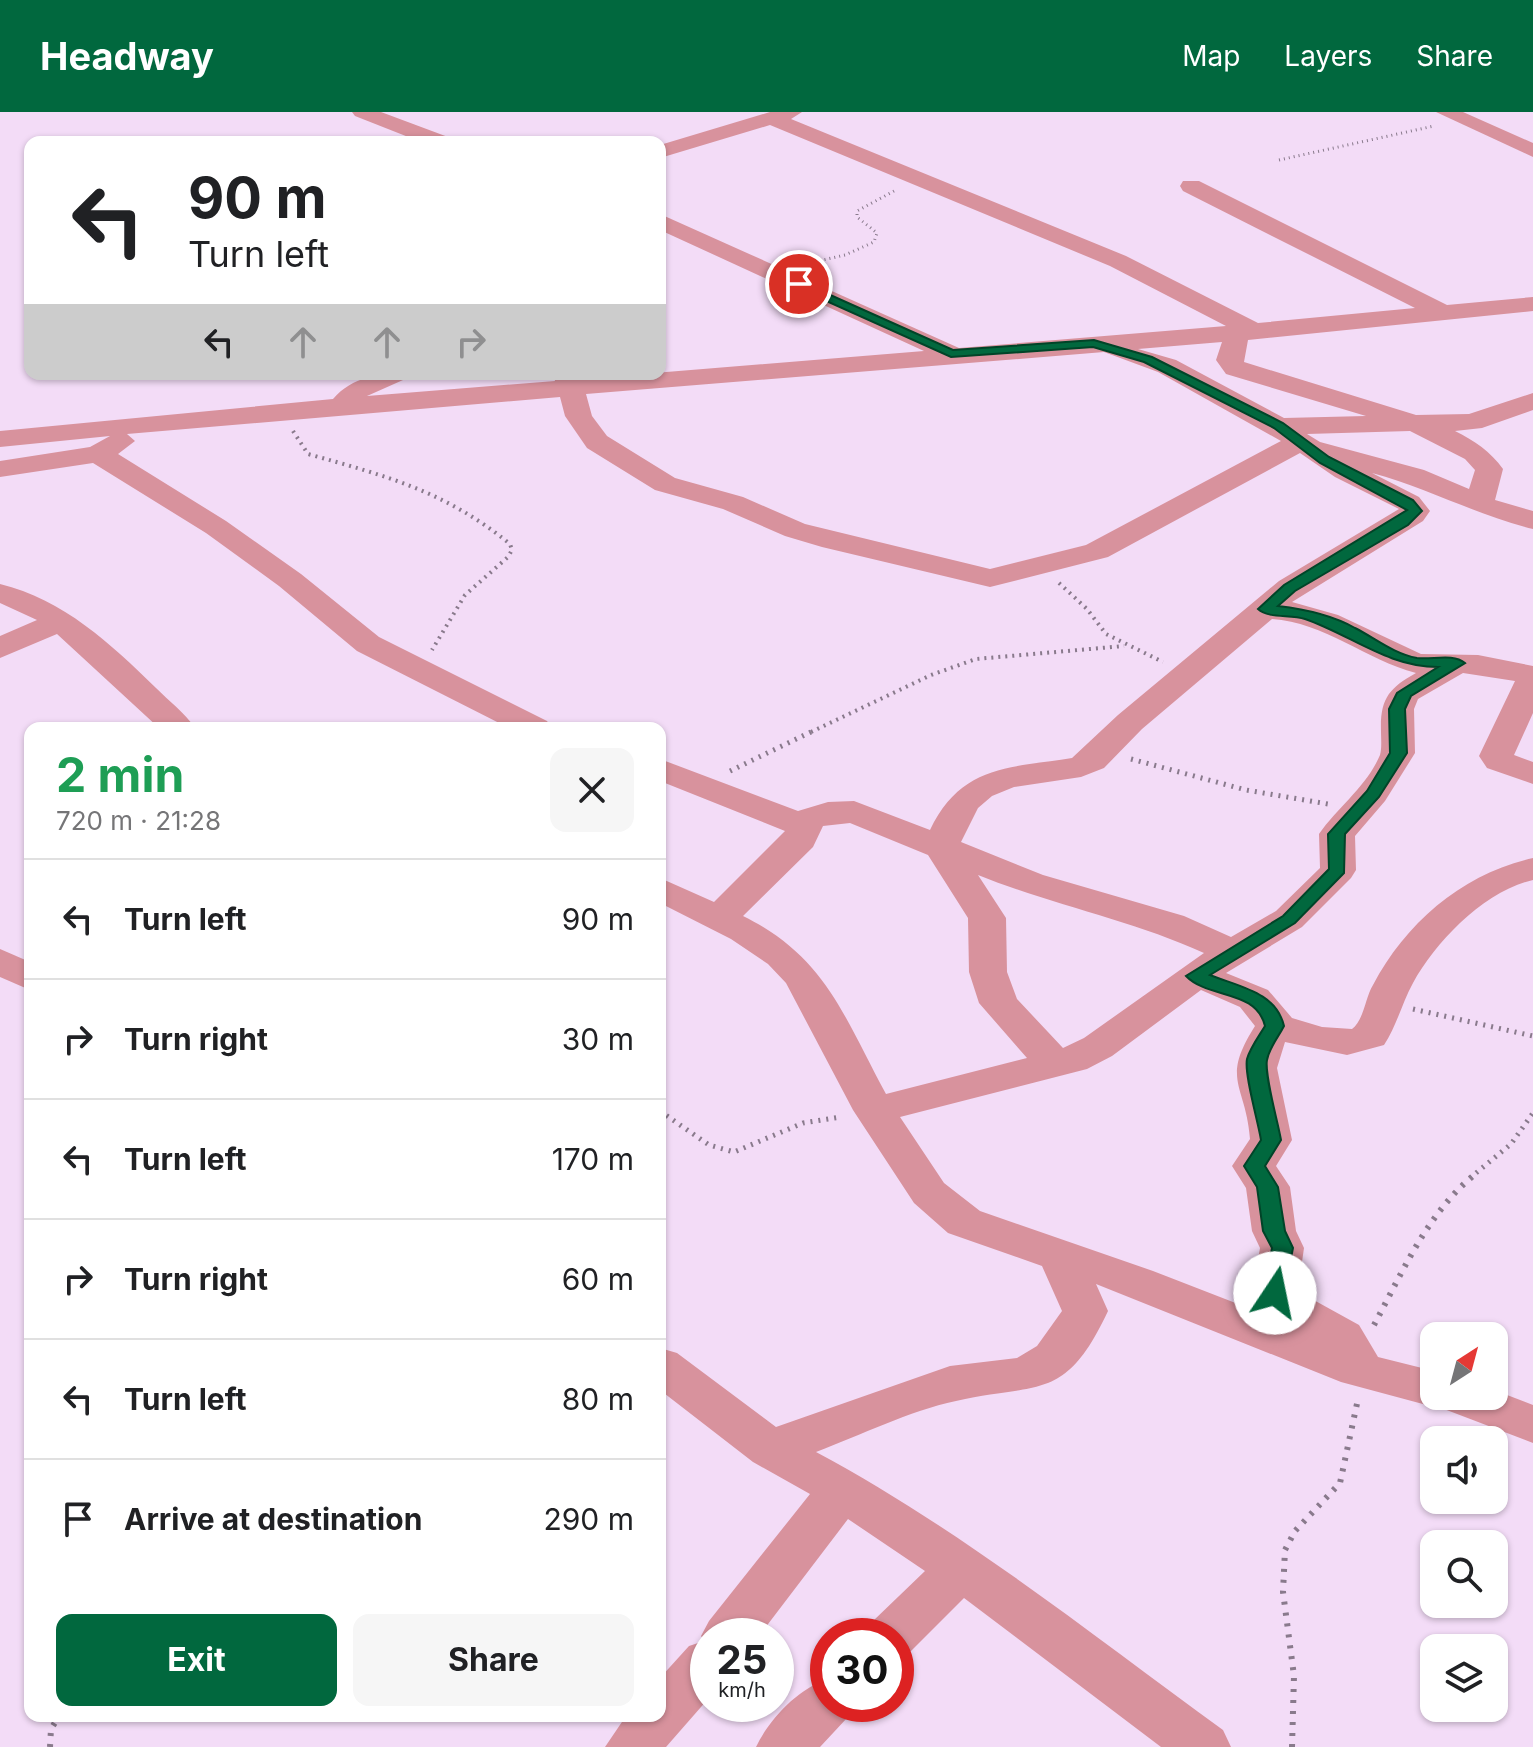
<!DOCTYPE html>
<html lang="en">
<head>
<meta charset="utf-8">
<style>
	body { margin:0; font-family:Inter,sans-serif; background:#f6f6f6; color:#202124; height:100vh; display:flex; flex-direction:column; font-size:30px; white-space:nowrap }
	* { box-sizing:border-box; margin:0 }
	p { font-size:26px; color:#757577 }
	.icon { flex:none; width:44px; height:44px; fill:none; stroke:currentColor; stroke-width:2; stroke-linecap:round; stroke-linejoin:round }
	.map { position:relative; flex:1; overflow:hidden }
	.sheet { position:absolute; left:24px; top:610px; width:642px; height:1000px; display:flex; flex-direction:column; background:#fff; border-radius:16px; box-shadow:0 2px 6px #0004 }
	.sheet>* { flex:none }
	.hud { position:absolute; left:24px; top:24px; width:642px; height:244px; border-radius:16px; box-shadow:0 2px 6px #0004; background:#fff; color:#202124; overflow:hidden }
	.needle { width:52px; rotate:36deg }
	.fabs { position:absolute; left:1420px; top:1210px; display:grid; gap:16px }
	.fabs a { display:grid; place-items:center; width:88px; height:88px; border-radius:16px; background:#fff; box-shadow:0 2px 6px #0004; font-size:40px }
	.speed { position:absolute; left:690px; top:1506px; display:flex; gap:16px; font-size:40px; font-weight:700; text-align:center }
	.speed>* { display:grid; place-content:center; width:104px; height:104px; border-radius:50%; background:#fff; box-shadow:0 2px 6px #0004; line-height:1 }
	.speed small { font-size:20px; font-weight:400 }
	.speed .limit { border:12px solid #d22; background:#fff; color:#111 }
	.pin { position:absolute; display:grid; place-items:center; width:68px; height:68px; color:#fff; margin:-34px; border:4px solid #fff; border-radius:50%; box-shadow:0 2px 8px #0007 }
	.me { position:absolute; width:88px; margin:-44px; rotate:11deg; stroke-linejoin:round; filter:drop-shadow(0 0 6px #0008) }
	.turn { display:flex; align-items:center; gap:28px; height:168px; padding:0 32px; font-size:36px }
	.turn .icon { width:104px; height:104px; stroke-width:2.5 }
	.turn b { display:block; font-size:56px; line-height:68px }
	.lanes { display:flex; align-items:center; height:76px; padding:0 32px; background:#0003; justify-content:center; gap:40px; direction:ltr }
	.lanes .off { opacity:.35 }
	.round { display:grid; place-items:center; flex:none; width:84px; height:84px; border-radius:16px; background:#f6f6f6 }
	.headline { display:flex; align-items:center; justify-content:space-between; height:136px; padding:0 32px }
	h1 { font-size:48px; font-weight:700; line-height:60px; color:#1e9e55 }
	.cta { display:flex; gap:16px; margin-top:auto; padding:16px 32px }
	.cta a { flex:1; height:92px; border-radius:16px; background:#01683e; color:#fff; font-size:32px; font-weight:700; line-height:92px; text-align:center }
	.cta a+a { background:#f6f6f6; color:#202124 }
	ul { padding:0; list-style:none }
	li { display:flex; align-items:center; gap:24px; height:120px; padding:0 32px; border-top:2px solid #e0e0e0 }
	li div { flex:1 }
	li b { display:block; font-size:30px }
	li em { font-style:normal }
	header { display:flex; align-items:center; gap:48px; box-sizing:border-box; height:112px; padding:0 40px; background:#01683e; color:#fff }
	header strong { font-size:38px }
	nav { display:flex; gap:44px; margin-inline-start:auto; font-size:28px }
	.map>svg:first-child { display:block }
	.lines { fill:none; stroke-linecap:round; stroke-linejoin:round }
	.path-far3 { stroke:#897a8c; stroke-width:3; stroke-dasharray:1 4; stroke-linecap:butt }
	.path-far2 { stroke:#897a8c; stroke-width:4; stroke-dasharray:2 5; stroke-linecap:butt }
	.path-far1 { stroke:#897a8c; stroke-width:5; stroke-dasharray:2 6; stroke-linecap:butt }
	.path { stroke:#897a8c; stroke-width:6; stroke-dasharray:3 8; stroke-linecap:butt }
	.minor { fill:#d8929d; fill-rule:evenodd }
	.route { fill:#01683e; stroke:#014428; stroke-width:2 }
</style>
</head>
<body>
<header>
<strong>Headway</strong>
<nav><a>Map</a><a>Layers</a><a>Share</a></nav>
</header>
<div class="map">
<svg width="1533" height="1635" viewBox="0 0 1533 1635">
	<rect width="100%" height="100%" fill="#f3dcf7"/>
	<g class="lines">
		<!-- path-far3 -->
		<g class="path-far3">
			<polyline points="1279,48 1434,14"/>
			<polyline points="805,152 845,143 874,130 877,121 857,105 857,99 894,79"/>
		</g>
		<!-- path-far2 -->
		<g class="path-far2">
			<path d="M293,319l15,23c78,22 137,37 202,90l2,6 -4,7 -43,38 -33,55"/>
			<polyline points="1059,471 1087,497 1106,522 1163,550"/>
			<polyline points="811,620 931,563 976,547 1124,534"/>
		</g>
		<!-- path-far1 -->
		<g class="path-far1">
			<polyline points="1131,647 1246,678 1328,692"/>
			<polyline points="730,659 815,618"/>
			<polyline points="1413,897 1533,924"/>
			<polyline points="660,999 709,1033 734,1040 803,1011 841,1005"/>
			<polyline points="1470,1066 1511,1032 1533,1001"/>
		</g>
		<!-- path -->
		<g class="path">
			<path d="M1374,1213c28,-52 53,-111 99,-149"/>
			<polyline points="50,1635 51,1617 59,1604"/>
			<polyline points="1292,1635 1294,1564 1283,1480 1285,1438 1295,1419 1340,1371 1358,1287"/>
		</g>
		<!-- minor -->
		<g class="minor">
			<polygon points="352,0 381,0 448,25 451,30 421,30 355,4"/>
			<path d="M770,0h32l-11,7 335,137 132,67 157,-15 -232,-117 -3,-5 3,-5h16l248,124 86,-8v14l-285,29 -4,22 172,53 53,-1 64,-21v17l-51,18 -27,3c20,10 35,20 48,38l-8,31 38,11v18c-57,-14 -105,-41 -161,-56l47,24 11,14 -7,10 -131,81 46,13 83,39 57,1 55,11v47l-19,42 19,7v22l-46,-16 -8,-12 36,-75 -52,-8 -45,26 -4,10 1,44 -30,48 -30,35 1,34 -5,8 -49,49 -76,46 42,17 24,28 30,9 30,2c12,-9 13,-31 21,-44 33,-63 91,-112 160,-127v22c-48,11 -97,61 -120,103 -11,20 -16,42 -29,62l-37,10 -62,-13 -8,26 15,72 -16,26 14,21 6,44 8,17 -6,42 3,3 58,32 19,32 56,14v25h60v-6l39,15v38l-89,-34 -2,-5 -8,3 -93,-25 -245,-98 12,27c-43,92 -69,71 -152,90 -47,10 -95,34 -140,51 144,77 275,182 407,278l8,17h-70l-197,-149 -53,53 -15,5v-20h-31l8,-15 52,-50 -77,-52 -89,117h-51v63l-42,48h-61l21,-31h34v-38l29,-32 15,-5 -3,-5 8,-15 101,-127 -57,-32 -93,-72v-42l17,5 99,74 174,-61 67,-8 20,-12 25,-35 -20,-45 -94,-33 -34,-30 -61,-93 -67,-127 -18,-19 -37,-25 -71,-36v-25l54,24 71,-71 -125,-50v-22l138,52 30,-9 26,-1 76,29c31,-65 79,-62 142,-72l46,-43 161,-134 120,-72 -64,-32 -35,-24 -192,104 -118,30 -168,-40 -37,-11 -62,-27 -68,-19 -68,-42 -22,-32 -5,-19 -433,37 8,7 -17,13 108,67 75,53 78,63 168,84 5,7h-43l-152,-77 -78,-65 -73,-53 -113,-70 -93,14v-16l90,-14 20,-11 -110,11v-16l333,-32c20,-23 45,-25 74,-25l-4,6 -36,16 188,-15 -2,-7h26l2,5 343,-28 -264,-121v-16l299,134 267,-22 -116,-60 -340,-141 -110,33v-13zM1222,230l-6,18 10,14 140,42 -82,2 -108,-58 -38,-11zM1104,240l54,20 123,69 -195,104 -96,24 -185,-45 -62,-27 -68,-19 -68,-42 -15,-20 -6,-22zM1410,319l55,28 10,11 -6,19 -45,-19 -104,-28 -13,-8zM1272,507c52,3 94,41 144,54 -27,15 -36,26 -35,58 0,7 1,17 -1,24 -13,31 -42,52 -61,79l1,34 -44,43 -45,26 -47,-21 -141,-41 -82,-33 17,-34 14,-12 22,-9 67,-10 23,-9 38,-39zM850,711l78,32 40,63 1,54 10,31 48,55 -141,36c-42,-77 -60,-137 -143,-178l70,-69 10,-21zM978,763c74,30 153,45 226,78l-120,85 -21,10 -46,-49 -10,-27 -1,-54zM1201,878l39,17 15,19c-35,55 -9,58 -5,113l-18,27 14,22 6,43 8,17 -8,45 17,23 -116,-45 -173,-60 -36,-28 -44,-66 187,-48 25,-13z"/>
			<polygon points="1436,0 1463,0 1533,31 1533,45"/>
			<path d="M0,472c63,15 111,60 156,104 13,13 29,25 39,40h-36l-102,-94 -57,24v-22l37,-16 -37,-17z"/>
			<polygon points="0,837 30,850 30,878 0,865"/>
			<path d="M828,1567v25h26l-7,14 -27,29h-64c14,-29 42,-58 72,-68z"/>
		</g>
	</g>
	<!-- route -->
	<path class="route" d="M799,169l154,69 141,-10 58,17 131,66 46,34 84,43 9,11 -14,14 -113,66 -17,15c26,3 54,9 77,22 20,10 39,26 62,30 15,2 36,-5 48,5l-54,33 -6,13 2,44 -28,44 -34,37 -1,39 -49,50 -85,52c30,12 66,17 74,51 -5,10 -15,22 -17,34 -3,14 11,62 14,80l-16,26 13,21 7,44 8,17 -10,51 -8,2 -11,-8 8,-45 -9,-17 -6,-44 -13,-21 17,-26c-3,-19 -17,-66 -14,-81 3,-11 12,-23 18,-33 -9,-37 -57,-27 -79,-50l97,-60 46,-47 -1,-35 39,-43 23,-38 -1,-44 8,-16 41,-26c-50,0 -87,-32 -133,-48 -15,-5 -36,0 -47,-10l26,-24 123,-75 -87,-47 -46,-35 -130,-66 -51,-15 -142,10 -156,-70 -2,-3z"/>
</svg>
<div class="fabs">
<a><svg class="needle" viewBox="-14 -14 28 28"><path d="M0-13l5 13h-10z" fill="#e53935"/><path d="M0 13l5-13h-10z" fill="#757577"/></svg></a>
<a><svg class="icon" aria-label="sound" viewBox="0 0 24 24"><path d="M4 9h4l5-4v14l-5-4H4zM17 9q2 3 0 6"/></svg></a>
<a><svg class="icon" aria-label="search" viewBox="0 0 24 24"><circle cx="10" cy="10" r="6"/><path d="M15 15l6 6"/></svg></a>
<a><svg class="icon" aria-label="layers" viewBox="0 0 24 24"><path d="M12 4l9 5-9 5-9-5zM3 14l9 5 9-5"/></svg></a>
</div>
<div class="speed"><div>25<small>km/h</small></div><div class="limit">30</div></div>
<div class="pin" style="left:799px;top:172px;background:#d93025"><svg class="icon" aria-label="arrive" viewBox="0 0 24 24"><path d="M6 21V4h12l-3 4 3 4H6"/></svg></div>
<svg class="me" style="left:1275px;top:1181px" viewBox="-20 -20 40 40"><circle r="19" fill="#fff"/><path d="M0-13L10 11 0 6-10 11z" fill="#01683e"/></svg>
<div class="hud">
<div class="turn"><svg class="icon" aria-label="left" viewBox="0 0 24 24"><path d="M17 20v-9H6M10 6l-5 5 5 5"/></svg><div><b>90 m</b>Turn left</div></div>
<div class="lanes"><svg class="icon" aria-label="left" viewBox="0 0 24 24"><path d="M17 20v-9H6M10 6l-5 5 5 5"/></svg><svg class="icon off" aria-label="ahead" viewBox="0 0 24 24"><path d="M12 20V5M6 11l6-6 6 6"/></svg><svg class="icon off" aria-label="ahead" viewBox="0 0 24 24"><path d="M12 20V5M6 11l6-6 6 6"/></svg><svg class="icon off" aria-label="right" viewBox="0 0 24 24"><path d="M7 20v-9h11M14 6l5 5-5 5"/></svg></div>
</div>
<section class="sheet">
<div class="headline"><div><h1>2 min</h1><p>720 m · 21:28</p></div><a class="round"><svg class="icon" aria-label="close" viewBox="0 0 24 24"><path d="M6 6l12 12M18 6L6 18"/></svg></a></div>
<ul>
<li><svg class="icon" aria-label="left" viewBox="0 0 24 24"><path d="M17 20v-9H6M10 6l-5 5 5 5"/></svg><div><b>Turn left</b></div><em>90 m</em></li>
<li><svg class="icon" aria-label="right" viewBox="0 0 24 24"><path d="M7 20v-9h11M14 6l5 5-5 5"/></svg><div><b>Turn right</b></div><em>30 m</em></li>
<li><svg class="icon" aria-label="left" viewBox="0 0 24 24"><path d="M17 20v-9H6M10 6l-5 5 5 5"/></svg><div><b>Turn left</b></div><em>170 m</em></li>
<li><svg class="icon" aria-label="right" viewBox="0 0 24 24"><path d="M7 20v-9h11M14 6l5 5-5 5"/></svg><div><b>Turn right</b></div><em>60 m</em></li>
<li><svg class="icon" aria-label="left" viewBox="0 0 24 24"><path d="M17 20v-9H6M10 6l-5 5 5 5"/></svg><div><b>Turn left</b></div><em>80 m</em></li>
<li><svg class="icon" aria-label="arrive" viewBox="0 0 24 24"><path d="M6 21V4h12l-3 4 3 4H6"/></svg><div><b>Arrive at destination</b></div><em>290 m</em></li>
</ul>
<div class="cta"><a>Exit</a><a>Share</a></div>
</section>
</div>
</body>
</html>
